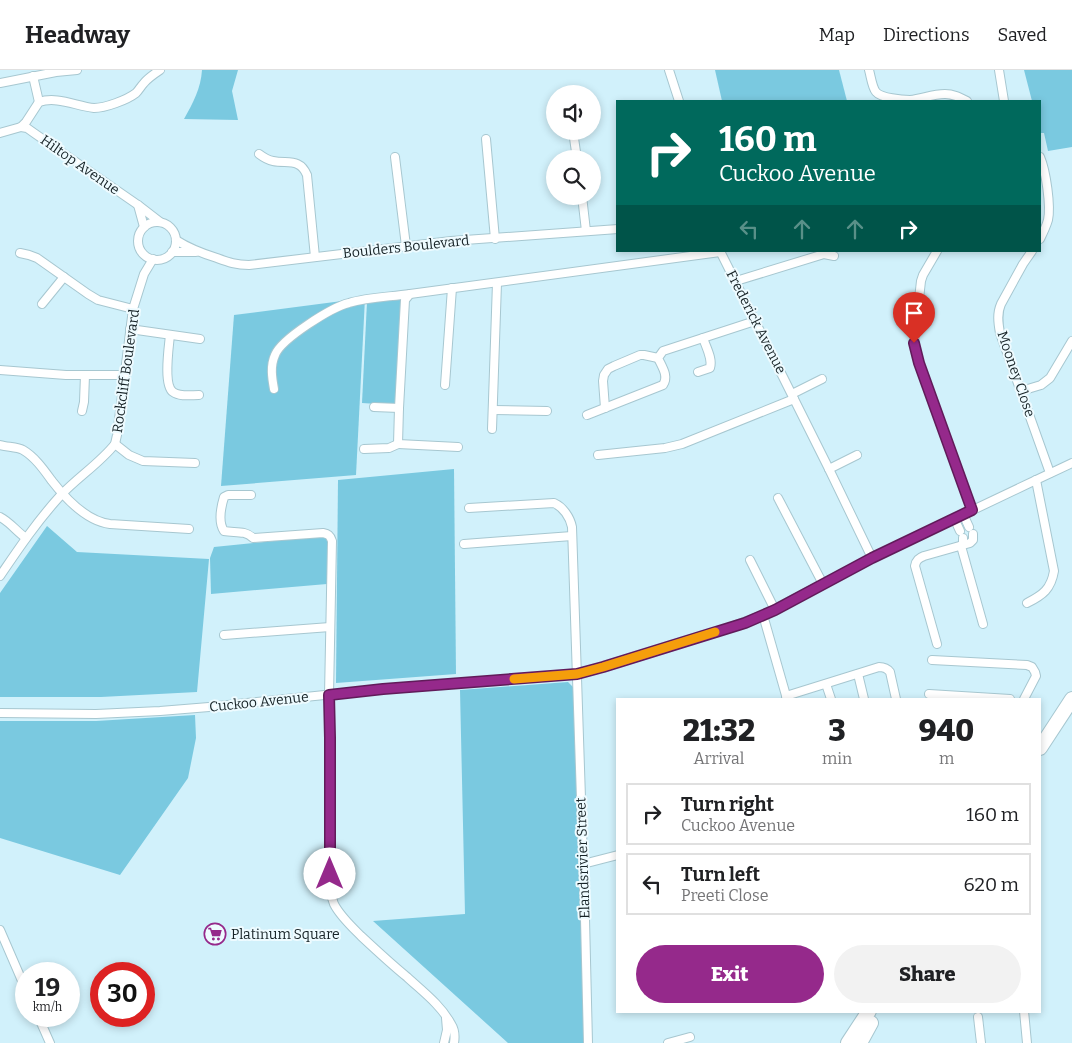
<!DOCTYPE html>
<html lang="en">
<head>
<meta charset="utf-8">
<style>
	body { margin:0; font-family:Bitter,serif; background:#f2f2f2; color:#202124; height:100vh; display:flex; flex-direction:column; font-size:19px; white-space:nowrap }
	* { box-sizing:border-box; margin:0 }
	p { font-size:16px; color:#757577 }
	.icon { flex:none; width:28px; height:28px; fill:none; stroke:currentColor; stroke-width:2; stroke-linecap:round; stroke-linejoin:round }
	.map { position:relative; flex:1; overflow:hidden }
	.details { position:absolute; left:616px; top:628px; width:425px; height:315px; display:flex; flex-direction:column; background:#fff; border-radius:0px; box-shadow:0 2px 8px #0003 }
	.details>* { flex:none }
	.top-card { position:absolute; left:616px; top:30px; width:425px; height:152px; border-radius:0px; box-shadow:0 2px 8px #0003; background:#00695c; color:#fff; overflow:hidden }
	.buttons { position:absolute; left:546px; top:15px; display:grid; gap:10px }
	.buttons a { display:grid; place-items:center; width:55px; height:55px; border-radius:50%; background:#fff; box-shadow:0 2px 8px #0003; font-size:25px }
	.speed { position:absolute; left:15px; top:892px; display:flex; gap:10px; font-size:25px; font-weight:700; text-align:center }
	.speed>* { display:grid; place-content:center; width:65px; height:65px; border-radius:50%; background:#fff; box-shadow:0 2px 8px #0003; line-height:1 }
	.speed small { font-size:12px; font-weight:400 }
	.speed .limit { border:8px solid #d22; background:#fff; color:#111 }
	.pin { position:absolute; display:grid; place-items:center; width:42px; height:42px; color:#fff; margin:-51px -21px; border-radius:50% 50% 50% 0; rotate:-45deg; box-shadow:0 0 5px #0007 }
	.pin .icon { rotate:45deg }
	.me { position:absolute; width:55px; margin:-28px; rotate:0deg; stroke-linejoin:round; filter:drop-shadow(0 0 4px #0008) }
	.turn { display:flex; align-items:center; gap:18px; height:105px; padding:0 20px; font-size:22px }
	.turn .icon { width:65px; height:65px; stroke-width:2.5 }
	.turn b { display:block; font-size:35px; line-height:42px }
	.lanes { display:flex; align-items:center; height:48px; padding:0 20px; background:#0003; justify-content:center; gap:25px; direction:ltr }
	.lanes .off { opacity:.35 }
	.eta { display:flex; justify-content:space-evenly; align-items:center; height:85px; text-align:center }
	.eta b { font-size:30px; font-weight:800; line-height:35px }
	.action { display:flex; gap:10px; margin-top:auto; padding:10px 20px }
	.action a { flex:1; height:58px; border-radius:30px; background:#95298b; color:#fff; font-size:20px; font-weight:800; line-height:58px; text-align:center }
	.action a+a { background:#f2f2f2; color:#202124 }
	ul { padding:0; list-style:none }
	li { display:flex; align-items:center; gap:15px; height:62px; margin:0 10px 8px; padding:0 10px; border:2px solid #e0e0e0; border-radius:0px }
	li div { flex:1 }
	li b { display:block; font-size:19px }
	li em { font-style:normal }
	header { display:flex; align-items:center; gap:30px; box-sizing:border-box; height:70px; padding:0 25px; background:#fff; border-bottom:1px solid #e0e0e0 }
	header strong { font-size:24px }
	nav { display:flex; gap:28px; margin-inline-start:auto; font-size:18px }
	.map>svg:first-child { display:block }
	.green { fill:#7ac9e0 }
	.lines { fill:none; stroke-linecap:round; stroke-linejoin:round }
	.minor-casing { stroke:#a7c7d0; stroke-width:10 }
	.trunk-casing { stroke:#a7c7d0; stroke-width:16 }
	.minor { stroke:#fff; stroke-width:8 }
	.trunk { stroke:#fff; stroke-width:14 }
	.route-casing { stroke:#611b5a; stroke-width:12 }
	.route { stroke:#95298b; stroke-width:9 }
	.slow { stroke:#f59e0b; stroke-width:9 }
	.labels { text-anchor:middle; dominant-baseline:central; stroke-width:4; stroke-linejoin:round; paint-order:stroke }
	.street-label { font-size:14px; fill:#162226; stroke:#eefbff }
	.poi-label { font-size:14px; fill:#162226; stroke:#eefbff; text-anchor:start }
</style>
</head>
<body>
<header>
<strong>Headway</strong>
<nav><a>Map</a><a>Directions</a><a>Saved</a></nav>
</header>
<div class="map">
<svg width="1072" height="973" viewBox="0 0 1072 973">
	<rect width="100%" height="100%" fill="#d1f1fb"/>
	<!-- green -->
	<g class="green">
		<path d="M202,0h36l-6,21 6,29 -54,-1c9,-16 17,-31 18,-49z"/>
		<polygon points="715,0 839,0 847,31 722,31"/>
		<polygon points="1024,0 1072,0 1072,77 1048,81 1044,63 1040,63 1040,31 1032,31"/>
		<polygon points="365,228 356,405 221,416 234,245"/>
		<polygon points="402,228 396,333 393,335 362,333 367,232"/>
		<polygon points="454,399 456,604 336,613 338,410"/>
		<polygon points="47,456 77,482 209,489 197,622 101,627 0,627 0,523"/>
		<polygon points="322,466 326,469 329,474 327,514 211,524 210,488 214,477"/>
		<polygon points="568,612 573,617 585,973 508,973 373,851 465,844 460,620"/>
		<polygon points="195,645 196,668 188,708 120,805 0,768 0,651 96,651"/>
	</g>
	<g class="lines">
		<!-- minor casing -->
		<g class="minor-casing">
			<g id="minor">
				<polyline points="669,0 679,31"/>
				<path d="M869,0c2,7 3,17 7,22 5,6 26,8 34,8 12,-1 22,-6 35,-6 8,0 14,3 22,7"/>
				<polyline points="999,0 1004,31"/>
				<polyline points="33,6 39,32"/>
				<polyline points="0,13 56,2 77,0"/>
				<polyline points="21,57 27,58 34,63 138,135 160,152"/>
				<polyline points="573,61 577,89"/>
				<path d="M0,63l21,-6 5,-5 13,-20c18,-6 37,4 55,6 11,0 33,-8 42,-15 3,-3 5,-7 8,-10 4,-5 10,-9 16,-13"/>
				<polyline points="486,69 495,169"/>
				<path d="M259,84c4,3 8,6 14,7 15,3 27,-3 34,14l8,82"/>
				<polyline points="395,87 406,176"/>
				<path d="M1040,87c6,14 11,49 8,63 -2,7 -5,13 -8,19"/>
				<polyline points="582,126 586,161"/>
				<polyline points="138,135 144,157"/>
				<circle cx="157" cy="171" r="19"/>
				<path d="M176,170c14,9 25,13 41,18 11,4 19,7 32,7l202,-24 167,-12"/>
				<polyline points="720,181 829,399 872,488"/>
				<polyline points="937,181 923,205 921,211 914,273 919,293 972,440"/>
				<path d="M1032,181l-9,13 -22,40c-4,9 -3,18 -1,29l50,140"/>
				<polyline points="172,182 196,182"/>
				<polyline points="20,183 29,185 37,188 88,224 98,230 133,239"/>
				<polyline points="736,211 824,184 834,186"/>
				<polyline points="42,234 64,207"/>
				<polyline points="130,259 200,269"/>
				<path d="M170,265c-1,11 -7,50 3,57 7,5 18,3 26,3"/>
				<polyline points="0,300 66,305 125,305"/>
				<path d="M698,302l12,-4c3,-9 -4,-21 -7,-30"/>
				<polyline points="445,315 452,218"/>
				<path d="M274,319c-2,-11 -4,-23 1,-34 6,-16 57,-48 74,-52 19,-6 41,-6 61,-9"/>
				<polyline points="1021,321 1041,315 1050,308 1072,271"/>
				<polyline points="792,324 822,309"/>
				<polyline points="374,337 399,338"/>
				<polyline points="605,338 603,311 604,305 608,299 614,296 640,285 644,285 658,288"/>
				<polyline points="493,340 547,341"/>
				<polyline points="82,341 84,332 85,305"/>
				<path d="M587,345l76,-30c6,-9 -1,-18 -5,-27l5,-7 92,-30"/>
				<polyline points="492,359 497,213"/>
				<polyline points="115,374 129,385 143,391 195,393"/>
				<path d="M0,375c7,2 18,2 23,5 12,7 21,20 29,31 14,18 34,40 58,43l79,5"/>
				<polyline points="458,377 398,374 399,338 405,230 410,224 720,182"/>
				<polyline points="364,379 389,378 398,374"/>
				<polyline points="598,385 665,378 682,374 794,329"/>
				<polyline points="829,399 857,385"/>
				<path d="M251,425h-23l-4,2c-3,10 -6,25 0,34 11,2 21,-1 29,7l70,-5c5,1 7,2 9,8l-3,154 1,43v135c0,10 0,22 4,31 6,12 17,22 27,32 15,14 30,28 46,41 15,14 34,28 44,47 4,6 4,13 3,19"/>
				<polyline points="778,428 823,514"/>
				<path d="M469,438l85,-5c9,4 16,14 18,24l13,392 3,124"/>
				<polyline points="963,444 969,457"/>
				<path d="M0,447c10,5 17,15 26,21"/>
				<polyline points="954,448 960,461"/>
				<polyline points="963,468 963,473 961,476 983,554"/>
				<polyline points="464,474 572,466"/>
				<polyline points="750,490 775,540"/>
				<path d="M0,506c19,-28 38,-56 61,-81 17,-18 39,-32 54,-51l2,-9 16,-126 11,-35 9,-15"/>
				<path d="M1027,533c16,-8 24,-14 27,-32l-18,-91"/>
				<polyline points="763,545 787,629"/>
				<polyline points="224,565 330,557"/>
				<path d="M937,574l-22,-78c1,-6 4,-8 9,-10l46,-13 3,-3v-6"/>
				<polyline points="932,590 1027,595 1032,597 1035,602 1036,606 1024,629"/>
				<polyline points="858,604 864,629"/>
				<polyline points="826,614 831,629"/>
				<polyline points="929,624 1010,629"/>
				<path d="M786,626l93,-29c5,0 8,1 11,5l6,27"/>
				<polyline points="0,643 96,644 160,641 209,637 383,619 577,604 603,597 725,559 763,545 872,488 1036,410 1072,393"/>
				<polyline points="583,794 618,785"/>
				<polyline points="0,860 26,920"/>
				<polyline points="1024,941 1027,973"/>
				<polyline points="38,946 50,973"/>
				<polyline points="978,947 981,973"/>
				<polyline points="444,973 447,960 446,948"/>
				<polyline points="668,973 690,967"/>
			</g>
		</g>
		<!-- trunk casing -->
		<g class="trunk-casing">
			<g id="trunk">
				<polyline points="1040,678 1072,629"/>
				<polyline points="848,973 869,941"/>
				<polyline points="860,973 871,953"/>
			</g>
		</g>
		<!-- minor -->
		<use href="#minor" class="minor"/>
		<!-- trunk -->
		<use href="#trunk" class="trunk"/>
	</g>
	<g class="lines">
		<!-- route casing -->
		<g class="route-casing">
			<polyline id="route" points="330,804 330,668 329,625 383,619 577,604 603,597 745,553 775,540 872,488 972,440 919,293 914,273"/>
		</g>
		<!-- route -->
		<use href="#route" class="route"/>
		<!-- slow -->
		<polyline class="slow" points="514,609 577,604 603,597 715,562"/>
	</g>
	<!-- icons -->
	<defs>
		<g id="supermarket-ring" transform="scale(1.125)"><circle r="9.5" fill="#eefbff" stroke="#95298b" stroke-width="1.5"/><path d="M-6-5.5h2.5l.6 2H6L4.5 2H-2.5L-4.4-4H-6ZM-1.5 3.2a1.3 1.3 0 1 0 .1 0ZM3 3.2a1.3 1.3 0 1 0 .1 0Z" fill="#95298b"/></g>
	</defs>
	<g fill-rule="evenodd">
		<use href="#supermarket-ring" x="215" y="864"/>
	</g>
	<g class="labels">
		<!-- street labels -->
		<g class="street-label">
			<text transform="translate(80 95) rotate(35)">Hiltop Avenue</text>
			<text transform="translate(406 177) rotate(-6)">Boulders Boulevard</text>
			<text transform="translate(756 252) rotate(63)">Frederick Avenue</text>
			<text transform="translate(126 301) rotate(-82)">Rockcliff Boulevard</text>
			<text transform="translate(1016 304) rotate(71)">Mooney Close</text>
			<text transform="translate(259 632) rotate(-6)">Cuckoo Avenue</text>
			<text transform="translate(583 788) rotate(-92)">Elandsrivier Street</text>
		</g>
		<!-- poi labels -->
		<g class="poi-label">
			<text x="231" y="864">Platinum Square</text>
		</g>
	</g>
</svg>
<div class="buttons">
<a><svg class="icon" aria-label="sound" viewBox="0 0 24 24"><path d="M4 9h4l5-4v14l-5-4H4zM17 9q2 3 0 6"/></svg></a>
<a><svg class="icon" aria-label="search" viewBox="0 0 24 24"><circle cx="10" cy="10" r="6"/><path d="M15 15l6 6"/></svg></a>
</div>
<div class="speed"><div>19<small>km/h</small></div><div class="limit">30</div></div>
<div class="pin" style="left:914px;top:273px;background:#d93025"><svg class="icon" aria-label="arrive" viewBox="0 0 24 24"><path d="M6 21V4h12l-3 4 3 4H6"/></svg></div>
<svg class="me" style="left:330px;top:804px" viewBox="-20 -20 40 40"><circle r="19" fill="#fff"/><path d="M0-13L10 11 0 6-10 11z" fill="#95298b"/></svg>
<div class="top-card">
<div class="turn"><svg class="icon" aria-label="right" viewBox="0 0 24 24"><path d="M7 20v-9h11M14 6l5 5-5 5"/></svg><div><b>160 m</b>Cuckoo Avenue</div></div>
<div class="lanes"><svg class="icon off" aria-label="left" viewBox="0 0 24 24"><path d="M17 20v-9H6M10 6l-5 5 5 5"/></svg><svg class="icon off" aria-label="ahead" viewBox="0 0 24 24"><path d="M12 20V5M6 11l6-6 6 6"/></svg><svg class="icon off" aria-label="ahead" viewBox="0 0 24 24"><path d="M12 20V5M6 11l6-6 6 6"/></svg><svg class="icon" aria-label="right" viewBox="0 0 24 24"><path d="M7 20v-9h11M14 6l5 5-5 5"/></svg></div>
</div>
<section class="details">
<div class="eta">
<div><b>21:32</b><p>Arrival</p></div>
<div><b>3</b><p>min</p></div>
<div><b>940</b><p>m</p></div>
</div>
<ul>
<li><svg class="icon" aria-label="right" viewBox="0 0 24 24"><path d="M7 20v-9h11M14 6l5 5-5 5"/></svg><div><b>Turn right</b><p>Cuckoo Avenue</p></div><em>160 m</em></li>
<li><svg class="icon" aria-label="left" viewBox="0 0 24 24"><path d="M17 20v-9H6M10 6l-5 5 5 5"/></svg><div><b>Turn left</b><p>Preeti Close</p></div><em>620 m</em></li>
</ul>
<div class="action"><a>Exit</a><a>Share</a></div>
</section>
</div>
</body>
</html>
